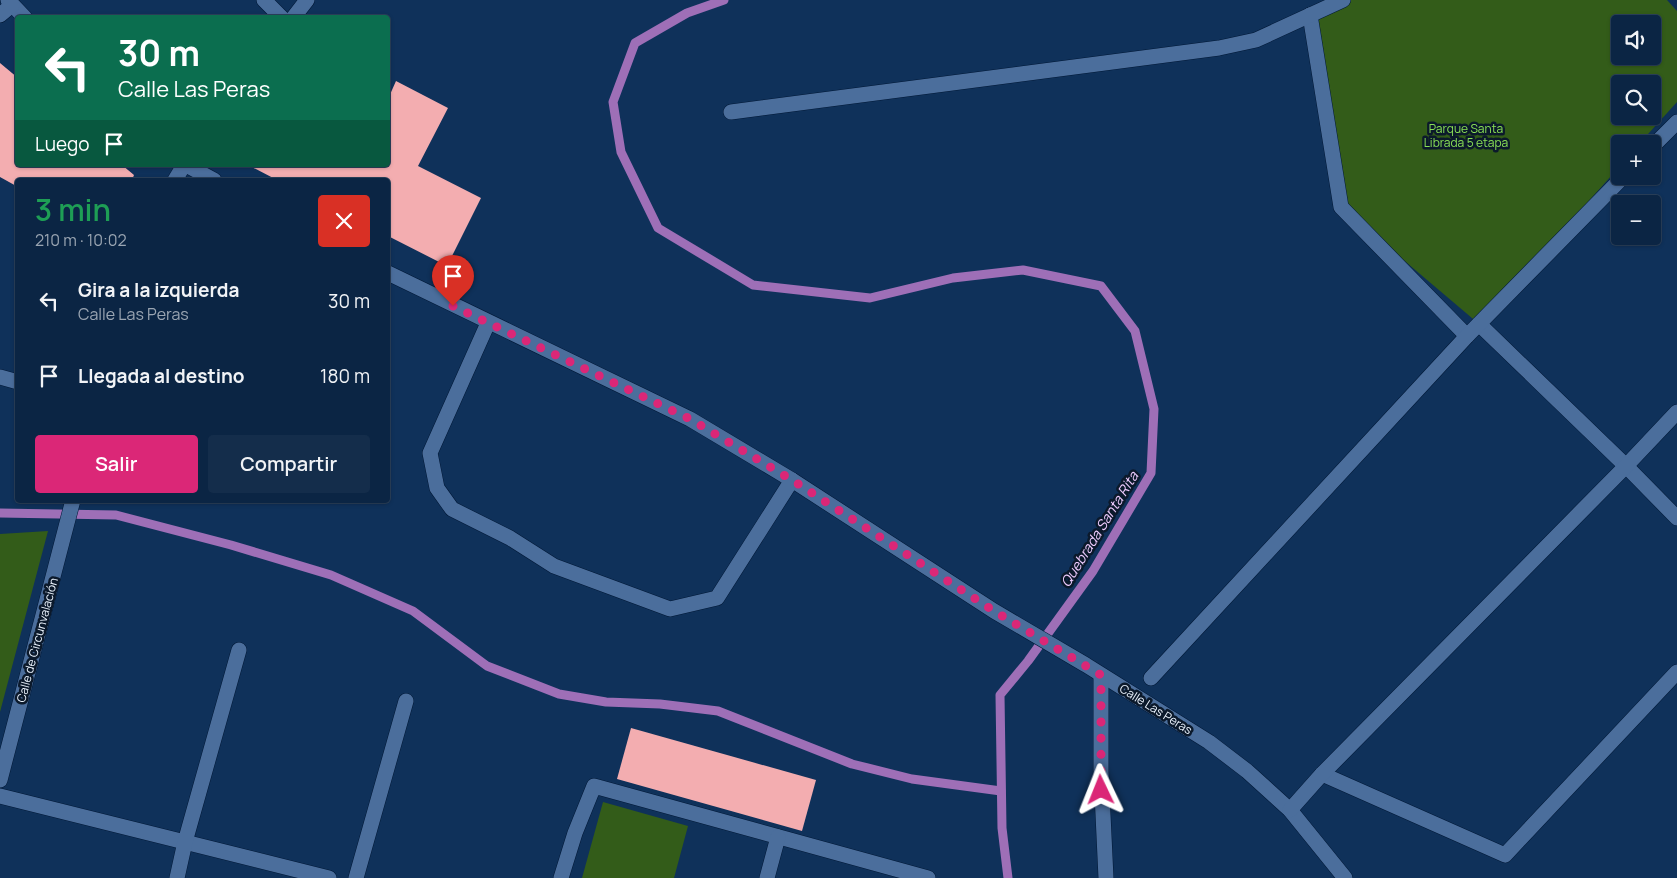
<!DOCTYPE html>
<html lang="es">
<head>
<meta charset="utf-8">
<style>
	body { margin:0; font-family:Manrope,sans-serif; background:#142d4b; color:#f1f3f6; height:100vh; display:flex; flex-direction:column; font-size:19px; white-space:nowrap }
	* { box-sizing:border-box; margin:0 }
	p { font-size:16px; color:#9aa5b2 }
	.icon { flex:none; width:28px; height:28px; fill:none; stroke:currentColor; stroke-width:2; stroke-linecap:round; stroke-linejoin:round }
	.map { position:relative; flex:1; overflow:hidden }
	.panel { position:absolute; left:15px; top:178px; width:375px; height:325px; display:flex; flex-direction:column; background:#0b2544; border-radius:5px; box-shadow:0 1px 4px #0004,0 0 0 1px #2b425d }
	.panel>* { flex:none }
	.guide { position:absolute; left:15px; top:15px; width:375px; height:152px; border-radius:5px; box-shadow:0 1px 4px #0004,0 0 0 1px #2b425d; background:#0b6e4f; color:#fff; overflow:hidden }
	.buttons { position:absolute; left:1611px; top:15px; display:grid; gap:10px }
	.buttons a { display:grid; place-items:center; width:50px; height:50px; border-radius:5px; background:#0b2544; box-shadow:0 1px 4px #0004,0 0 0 1px #2b425d; font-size:25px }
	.pin { position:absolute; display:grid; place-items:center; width:42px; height:42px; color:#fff; margin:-51px -21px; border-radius:50% 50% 50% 0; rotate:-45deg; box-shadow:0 0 5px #0007 }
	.pin .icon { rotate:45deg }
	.me { position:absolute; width:55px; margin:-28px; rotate:358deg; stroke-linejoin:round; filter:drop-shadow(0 0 4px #0008) }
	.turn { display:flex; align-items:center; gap:18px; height:105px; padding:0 20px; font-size:22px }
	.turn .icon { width:65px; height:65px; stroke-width:2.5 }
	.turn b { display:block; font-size:35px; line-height:42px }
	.then { display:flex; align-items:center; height:48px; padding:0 20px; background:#0003; gap:10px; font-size:19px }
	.round { display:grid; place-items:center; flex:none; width:52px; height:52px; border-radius:5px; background:#142d4b }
	.summary { display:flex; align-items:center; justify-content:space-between; height:85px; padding:0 20px }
	h1 { font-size:30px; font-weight:600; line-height:38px; color:#1e9e55 }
	.cta { display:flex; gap:10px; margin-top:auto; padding:10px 20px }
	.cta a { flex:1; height:58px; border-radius:5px; background:#db2777; color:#fff; font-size:20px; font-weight:600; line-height:58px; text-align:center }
	.cta a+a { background:#142d4b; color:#f1f3f6 }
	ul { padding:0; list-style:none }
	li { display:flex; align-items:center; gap:15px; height:75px; padding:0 20px }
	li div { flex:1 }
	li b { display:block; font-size:19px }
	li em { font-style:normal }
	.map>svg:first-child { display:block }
	.green { fill:#335c19; fill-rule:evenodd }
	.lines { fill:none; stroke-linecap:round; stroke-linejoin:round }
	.stream { stroke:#9e6fb7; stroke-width:9 }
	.building { fill:#f3adb0 }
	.minor-casing { stroke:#011836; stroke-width:16 }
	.minor { stroke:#4b6e9c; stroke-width:15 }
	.route { stroke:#db2777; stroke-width:9; stroke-dasharray:0 16.2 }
	.labels { text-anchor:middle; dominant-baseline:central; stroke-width:5; stroke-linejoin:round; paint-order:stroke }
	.park-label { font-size:12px; fill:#8ae056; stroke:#0b192b }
	.street-label { font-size:12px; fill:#ecf4fe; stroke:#0b192b }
	.water-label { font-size:14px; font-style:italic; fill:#eecbfd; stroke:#0b192b }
</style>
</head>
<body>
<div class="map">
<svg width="1677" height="878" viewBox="0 0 1677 878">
	<rect width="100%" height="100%" fill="#0f315a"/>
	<!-- green -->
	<g class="green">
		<path d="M1342,0h325l10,11v91l-38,42h-19v22l-141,158 -138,-117 -31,-192zM1620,24h32v32h-32zM1620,84h32v32h-32z"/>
		<polygon points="48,531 0,712 0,534"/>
		<polygon points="603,802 688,826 674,878 582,878"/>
	</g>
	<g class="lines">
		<!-- stream -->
		<g class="stream">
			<polyline points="724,0 687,13 635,43 613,102 621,152 658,228 753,285 870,298 953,278 1023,270 1101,286 1135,331 1154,409 1151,473 1093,571 1028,661 1000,695 1002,828 1008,878"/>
			<polyline points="0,513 116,515 231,545 331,575 413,611 487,666 559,694 606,702 660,704 718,711 852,764 912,779 1001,791"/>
		</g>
	</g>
	<!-- building -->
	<g class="building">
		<polygon points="0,63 18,78 18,165 122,165 134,175 132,180 18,180 18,187 0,177"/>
		<polygon points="396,81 448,108 418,166 481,198 447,266 388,236 388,180 277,180 248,165 388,165 388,99"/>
		<polygon points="631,728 816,780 802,831 617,779"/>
	</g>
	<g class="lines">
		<!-- minor casing -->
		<g class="minor-casing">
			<g id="minor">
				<polyline points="8,0 25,18"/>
				<polyline points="264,0 282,18"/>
				<polyline points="0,15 12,5"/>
				<polyline points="1310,15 1341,207 1467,336"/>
				<polyline points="293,18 307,0"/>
				<polyline points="731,112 1219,48 1256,40 1343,0"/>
				<polyline points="1652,147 1677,122"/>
				<polyline points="186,165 214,180"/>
				<polyline points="175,180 184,165"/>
				<polyline points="388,273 690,419 792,480 994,611 1086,665 1209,742 1247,771 1290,810 1345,878"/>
				<polyline points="488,323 430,453 437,488 452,509 510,538 554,566 670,609 717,598 792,480"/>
				<polyline points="1479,324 1626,466 1677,518"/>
				<polyline points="0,377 18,382"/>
				<polyline points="1101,675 1101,772 1106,878"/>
				<polyline points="1151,678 1467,336 1624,176"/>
				<polyline points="1322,774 1505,855 1677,672"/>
				<polyline points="0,780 73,500"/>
				<polyline points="0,796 329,878"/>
				<polyline points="1290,810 1322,774 1626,466 1677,412"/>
				<polyline points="177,878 185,842 239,650"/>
				<polyline points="356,878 406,701"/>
				<polyline points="561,878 575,833 594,786 928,878"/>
				<polyline points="767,878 778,837"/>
			</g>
		</g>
		<!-- minor -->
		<use href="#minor" class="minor"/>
	</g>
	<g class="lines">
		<!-- route -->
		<polyline class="route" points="453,306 690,419 792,480 994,611 1101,675 1101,790"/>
	</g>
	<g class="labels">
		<!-- park labels -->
		<g class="park-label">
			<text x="1466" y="128">Parque Santa<tspan x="1466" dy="14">Librada 5 etapa</tspan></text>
		</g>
		<!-- street labels -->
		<g class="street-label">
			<text transform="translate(37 640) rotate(-75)">Calle de Circunvalación</text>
			<text transform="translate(1156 709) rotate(32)">Calle Las Peras</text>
		</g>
		<!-- water labels -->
		<g class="water-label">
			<text transform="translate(1099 529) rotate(-58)">Quebrada Santa Rita</text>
		</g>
	</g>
</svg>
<div class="buttons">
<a><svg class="icon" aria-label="sound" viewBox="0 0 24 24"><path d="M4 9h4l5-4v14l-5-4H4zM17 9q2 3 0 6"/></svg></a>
<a><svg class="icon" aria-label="search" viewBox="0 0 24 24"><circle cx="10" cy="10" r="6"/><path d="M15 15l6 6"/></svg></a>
<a>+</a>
<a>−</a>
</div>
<div class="pin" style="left:453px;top:306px;background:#d93025"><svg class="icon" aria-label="arrive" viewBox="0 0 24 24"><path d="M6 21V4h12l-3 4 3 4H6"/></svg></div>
<svg class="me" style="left:1101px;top:790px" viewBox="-20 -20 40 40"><path d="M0-17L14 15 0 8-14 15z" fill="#db2777" stroke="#fff" stroke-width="4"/></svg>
<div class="guide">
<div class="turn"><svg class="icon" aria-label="left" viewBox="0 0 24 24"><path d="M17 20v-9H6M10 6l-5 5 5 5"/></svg><div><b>30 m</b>Calle Las Peras</div></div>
<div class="then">Luego<svg class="icon" aria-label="arrive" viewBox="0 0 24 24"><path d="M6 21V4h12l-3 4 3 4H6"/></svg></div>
</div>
<section class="panel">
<div class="summary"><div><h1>3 min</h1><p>210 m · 10:02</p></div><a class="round" style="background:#d93025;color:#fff"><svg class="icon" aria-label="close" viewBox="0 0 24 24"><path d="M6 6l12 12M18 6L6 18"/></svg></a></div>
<ul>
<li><svg class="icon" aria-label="left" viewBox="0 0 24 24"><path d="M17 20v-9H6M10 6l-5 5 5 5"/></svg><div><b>Gira a la izquierda</b><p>Calle Las Peras</p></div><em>30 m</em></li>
<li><svg class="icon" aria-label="arrive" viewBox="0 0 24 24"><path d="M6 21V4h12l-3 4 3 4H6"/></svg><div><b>Llegada al destino</b></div><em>180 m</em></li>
</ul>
<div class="cta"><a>Salir</a><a>Compartir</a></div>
</section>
</div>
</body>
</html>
